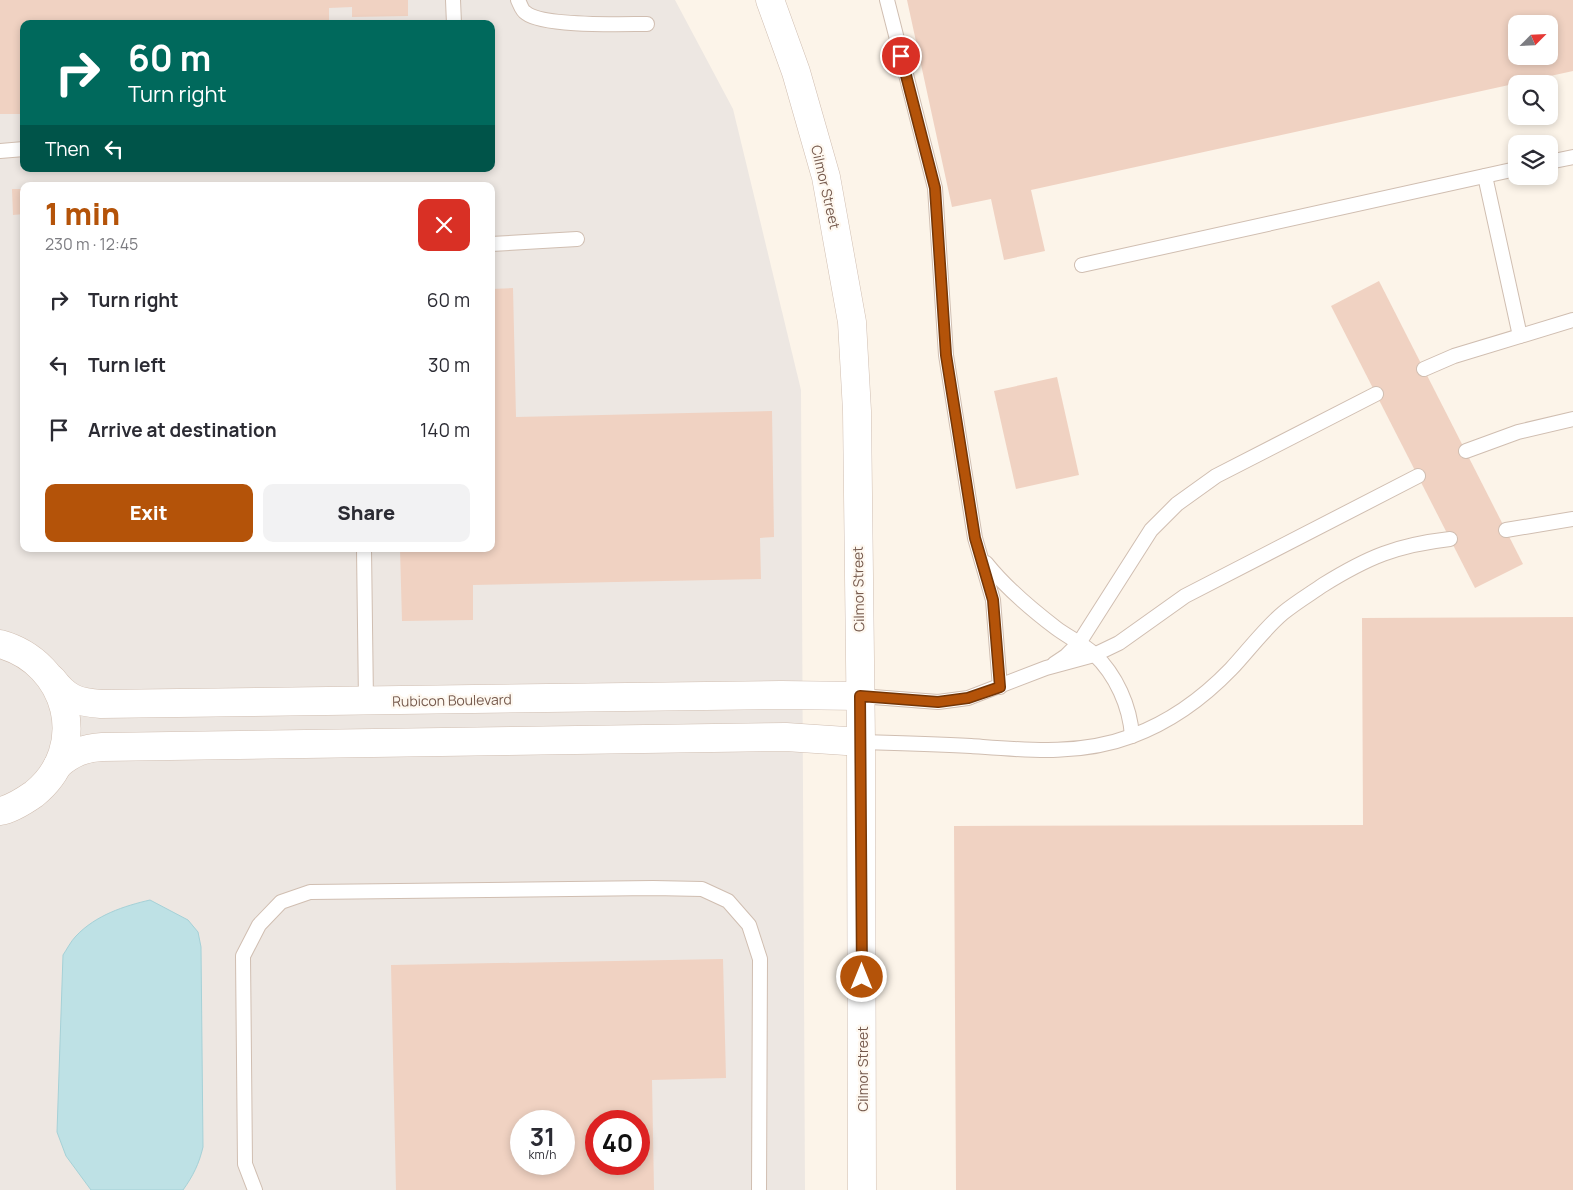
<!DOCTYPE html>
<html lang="en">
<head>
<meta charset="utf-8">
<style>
	body { margin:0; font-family:Manrope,sans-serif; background:#f2f2f3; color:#2b2b33; height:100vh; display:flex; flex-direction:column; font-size:19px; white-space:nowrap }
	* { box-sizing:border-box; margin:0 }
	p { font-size:16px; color:#7c7c81 }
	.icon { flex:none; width:28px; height:28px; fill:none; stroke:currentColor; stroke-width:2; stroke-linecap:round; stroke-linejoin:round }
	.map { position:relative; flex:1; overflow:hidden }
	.side { position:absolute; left:20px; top:182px; width:475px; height:370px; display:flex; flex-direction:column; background:#fff; border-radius:10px; box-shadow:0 2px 8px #0003 }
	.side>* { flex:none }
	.hud { position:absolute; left:20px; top:20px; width:475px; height:152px; border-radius:10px; box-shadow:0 2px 8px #0003; background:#00695c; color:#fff; overflow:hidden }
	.needle { width:32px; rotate:66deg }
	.tools { position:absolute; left:1508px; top:15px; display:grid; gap:10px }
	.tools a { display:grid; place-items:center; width:50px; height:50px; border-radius:10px; background:#fff; box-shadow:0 2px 8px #0003; font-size:25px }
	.speed { position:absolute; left:510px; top:1110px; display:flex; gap:10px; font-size:25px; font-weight:700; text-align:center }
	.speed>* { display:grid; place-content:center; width:65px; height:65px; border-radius:50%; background:#fff; box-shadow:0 2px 8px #0003; line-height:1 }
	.speed small { font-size:12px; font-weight:400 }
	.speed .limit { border:8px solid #d22; background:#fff; color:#111 }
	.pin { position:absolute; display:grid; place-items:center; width:42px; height:42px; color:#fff; margin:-21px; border:2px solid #fff; border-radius:50%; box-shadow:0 1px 5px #0007 }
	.me { position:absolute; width:55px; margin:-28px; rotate:0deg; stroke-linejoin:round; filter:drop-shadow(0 0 4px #0008) }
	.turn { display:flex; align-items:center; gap:18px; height:105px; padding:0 25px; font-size:22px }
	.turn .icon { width:65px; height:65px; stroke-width:2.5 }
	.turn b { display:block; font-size:35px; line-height:42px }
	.then { display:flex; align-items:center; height:48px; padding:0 25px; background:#0003; gap:10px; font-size:19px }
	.round { display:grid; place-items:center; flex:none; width:52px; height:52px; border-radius:10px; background:#f2f2f3 }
	.head { display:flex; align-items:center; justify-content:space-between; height:85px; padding:0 25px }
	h1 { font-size:30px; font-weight:800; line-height:38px; color:#b45309 }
	.cta { display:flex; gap:10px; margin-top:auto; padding:10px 25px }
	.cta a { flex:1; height:58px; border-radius:10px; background:#b45309; color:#fff; font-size:20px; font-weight:800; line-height:58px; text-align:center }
	.cta a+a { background:#f2f2f3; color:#2b2b33 }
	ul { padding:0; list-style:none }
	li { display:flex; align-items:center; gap:15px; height:65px; padding:0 25px }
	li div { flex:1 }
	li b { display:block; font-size:19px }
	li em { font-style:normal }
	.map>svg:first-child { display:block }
	.industrial { fill:#ede7e2; fill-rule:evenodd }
	.water { fill:#bee1e5; stroke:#a5d1d7 }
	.building { fill:#f0d2c2; fill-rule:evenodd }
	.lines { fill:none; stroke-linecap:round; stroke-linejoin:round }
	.service-casing { stroke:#d0beb1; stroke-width:16 }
	.minor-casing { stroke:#d0beb1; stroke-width:29 }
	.tertiary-casing { stroke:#d0beb1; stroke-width:29 }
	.service { stroke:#fff; stroke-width:14 }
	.minor { stroke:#fff; stroke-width:28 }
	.tertiary { stroke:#fff; stroke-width:28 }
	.route-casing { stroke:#753606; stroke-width:12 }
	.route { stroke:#b45309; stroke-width:9 }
	.labels { text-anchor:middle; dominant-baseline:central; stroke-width:4.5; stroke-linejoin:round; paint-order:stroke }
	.street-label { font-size:14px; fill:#765a4d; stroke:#fef8f0 }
</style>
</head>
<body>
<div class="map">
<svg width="1573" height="1190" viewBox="0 0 1573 1190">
	<rect width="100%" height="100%" fill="#fcf4e9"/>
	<!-- industrial -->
	<path class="industrial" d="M0,0h675l58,109 68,281 4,800h-805zM24,24h467v145h-467zM24,186h467v363h-467zM521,1121h43v43h-43zM596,1121h43v43h-43z"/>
	<!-- water -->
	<path class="water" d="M150,900l38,20 10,12 3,15 2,200c-4,17 -10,29 -20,43h-92l-25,-34 -9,-24 6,-177c4,-6 8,-14 13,-19 20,-21 48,-30 74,-36z"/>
	<!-- building -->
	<g class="building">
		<polygon points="0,0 408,0 408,16 352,17 352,7 329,8 329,24 24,24 24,114 0,114"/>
		<path d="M907,0h666v71l-542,119 14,61 -41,9 -13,-61 -39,8zM1516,24h33v32h-33z"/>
		<polygon points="12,189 24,189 24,214 13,215"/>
		<polygon points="1379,281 1523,564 1475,588 1331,306"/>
		<polygon points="513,288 516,417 772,411 774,537 760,538 761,579 473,585 473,620 402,621 400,549 491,549 491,289"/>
		<polygon points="1057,377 1079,475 1016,489 994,391"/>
		<polygon points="1573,617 1573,1190 956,1190 954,826 1363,825 1362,618"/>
		<path d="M723,959l3,119 -74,2 2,110h-258l-5,-225zM521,1121h43v43h-43zM596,1121h43v43h-43z"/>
	</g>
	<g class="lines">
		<!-- service casing -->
		<g class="service-casing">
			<g id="service">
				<polyline points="453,0 454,24"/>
				<path d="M518,0c2,4 4,11 8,13 18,14 96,11 121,11"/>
				<polyline points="887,0 935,188 946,355 975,538 993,600 1000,687"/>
				<polyline points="0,151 24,149"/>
				<polyline points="1549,162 1573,157"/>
				<polyline points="1485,176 1520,336"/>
				<polyline points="491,244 577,239"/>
				<polyline points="1082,265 1516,169"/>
				<polyline points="1424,369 1454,356 1573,320"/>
				<polyline points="1466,451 1518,432 1573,419"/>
				<polyline points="1506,530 1573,519"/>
				<polyline points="364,549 366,702"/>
				<path d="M986,563c20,25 45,46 70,65 12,9 27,16 38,26 22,21 36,52 38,82"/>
				<polyline points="1054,664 1066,656 1079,643 1151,530 1177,504 1216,476 1376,394"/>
				<polyline points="860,696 938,702 968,698 1046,668 1094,655 1119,643 1185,596 1418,476"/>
				<path d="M861,742c37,1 73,2 110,4 54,4 108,10 161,-10 38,-14 71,-38 99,-67 17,-18 33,-40 52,-56 12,-10 27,-19 40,-28 45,-28 74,-40 127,-46"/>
				<polyline points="255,1190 245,1164 243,956 259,925 281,902 310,892 653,888 702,889 728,901 749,925 760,959 759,1190"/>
			</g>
		</g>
		<!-- minor casing -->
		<g class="minor-casing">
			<g id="minor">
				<path d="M0,644c69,19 91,104 34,150 -10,7 -22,15 -34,17"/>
				<path d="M52,679c15,20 25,23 49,25l680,-9 79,1"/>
				<path d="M58,765c14,-12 26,-17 44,-18l684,-10 75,5"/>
			</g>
		</g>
		<!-- tertiary casing -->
		<g class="tertiary-casing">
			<polyline id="tertiary" points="770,0 796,72 826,177 852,322 857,411 861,742 862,1190"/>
		</g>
		<!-- service -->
		<use href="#service" class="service"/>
		<!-- minor -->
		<use href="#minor" class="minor"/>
		<!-- tertiary -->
		<use href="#tertiary" class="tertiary"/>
	</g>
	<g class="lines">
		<!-- route casing -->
		<g class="route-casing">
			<polyline id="route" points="862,977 860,696 938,702 968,698 1000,687 993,600 975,538 946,355 935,188 901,56"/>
		</g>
		<!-- route -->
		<use href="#route" class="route"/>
	</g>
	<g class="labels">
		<!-- street labels -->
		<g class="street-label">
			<text transform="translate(826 187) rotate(77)">Cilmor Street</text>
			<text transform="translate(858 589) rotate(-91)">Cilmor Street</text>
			<text transform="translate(452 700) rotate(-1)">Rubicon Boulevard</text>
			<text transform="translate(862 1069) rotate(-90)">Cilmor Street</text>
		</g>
	</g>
</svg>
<div class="tools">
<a><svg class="needle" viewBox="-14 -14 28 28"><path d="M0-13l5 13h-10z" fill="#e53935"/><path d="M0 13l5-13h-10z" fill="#7c7c81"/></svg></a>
<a><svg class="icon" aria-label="search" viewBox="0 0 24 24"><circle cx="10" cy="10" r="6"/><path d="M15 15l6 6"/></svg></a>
<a><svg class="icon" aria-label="layers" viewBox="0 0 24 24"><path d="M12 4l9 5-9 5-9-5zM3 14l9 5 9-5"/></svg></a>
</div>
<div class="speed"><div>31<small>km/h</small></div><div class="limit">40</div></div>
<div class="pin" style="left:901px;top:56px;background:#d93025"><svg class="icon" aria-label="arrive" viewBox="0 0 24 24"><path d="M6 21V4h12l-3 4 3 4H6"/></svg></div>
<svg class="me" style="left:862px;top:977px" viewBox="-20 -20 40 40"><circle r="17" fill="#b45309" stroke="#fff" stroke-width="3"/><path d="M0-11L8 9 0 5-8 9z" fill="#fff"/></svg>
<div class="hud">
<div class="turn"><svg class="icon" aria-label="right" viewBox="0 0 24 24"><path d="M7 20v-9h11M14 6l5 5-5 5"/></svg><div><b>60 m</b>Turn right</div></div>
<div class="then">Then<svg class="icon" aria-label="left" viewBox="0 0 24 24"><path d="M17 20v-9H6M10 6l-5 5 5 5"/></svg></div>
</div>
<section class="side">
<div class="head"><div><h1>1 min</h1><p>230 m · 12:45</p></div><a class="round" style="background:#d93025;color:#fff"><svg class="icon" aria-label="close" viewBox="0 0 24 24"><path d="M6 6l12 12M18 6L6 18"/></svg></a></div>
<ul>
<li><svg class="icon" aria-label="right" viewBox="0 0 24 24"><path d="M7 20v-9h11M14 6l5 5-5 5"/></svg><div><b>Turn right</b></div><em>60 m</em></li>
<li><svg class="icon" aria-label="left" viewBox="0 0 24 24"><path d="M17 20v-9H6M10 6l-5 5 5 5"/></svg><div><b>Turn left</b></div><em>30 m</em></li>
<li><svg class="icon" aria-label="arrive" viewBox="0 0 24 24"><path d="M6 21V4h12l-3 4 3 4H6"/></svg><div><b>Arrive at destination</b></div><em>140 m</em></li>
</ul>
<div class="cta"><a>Exit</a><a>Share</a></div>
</section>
</div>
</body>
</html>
